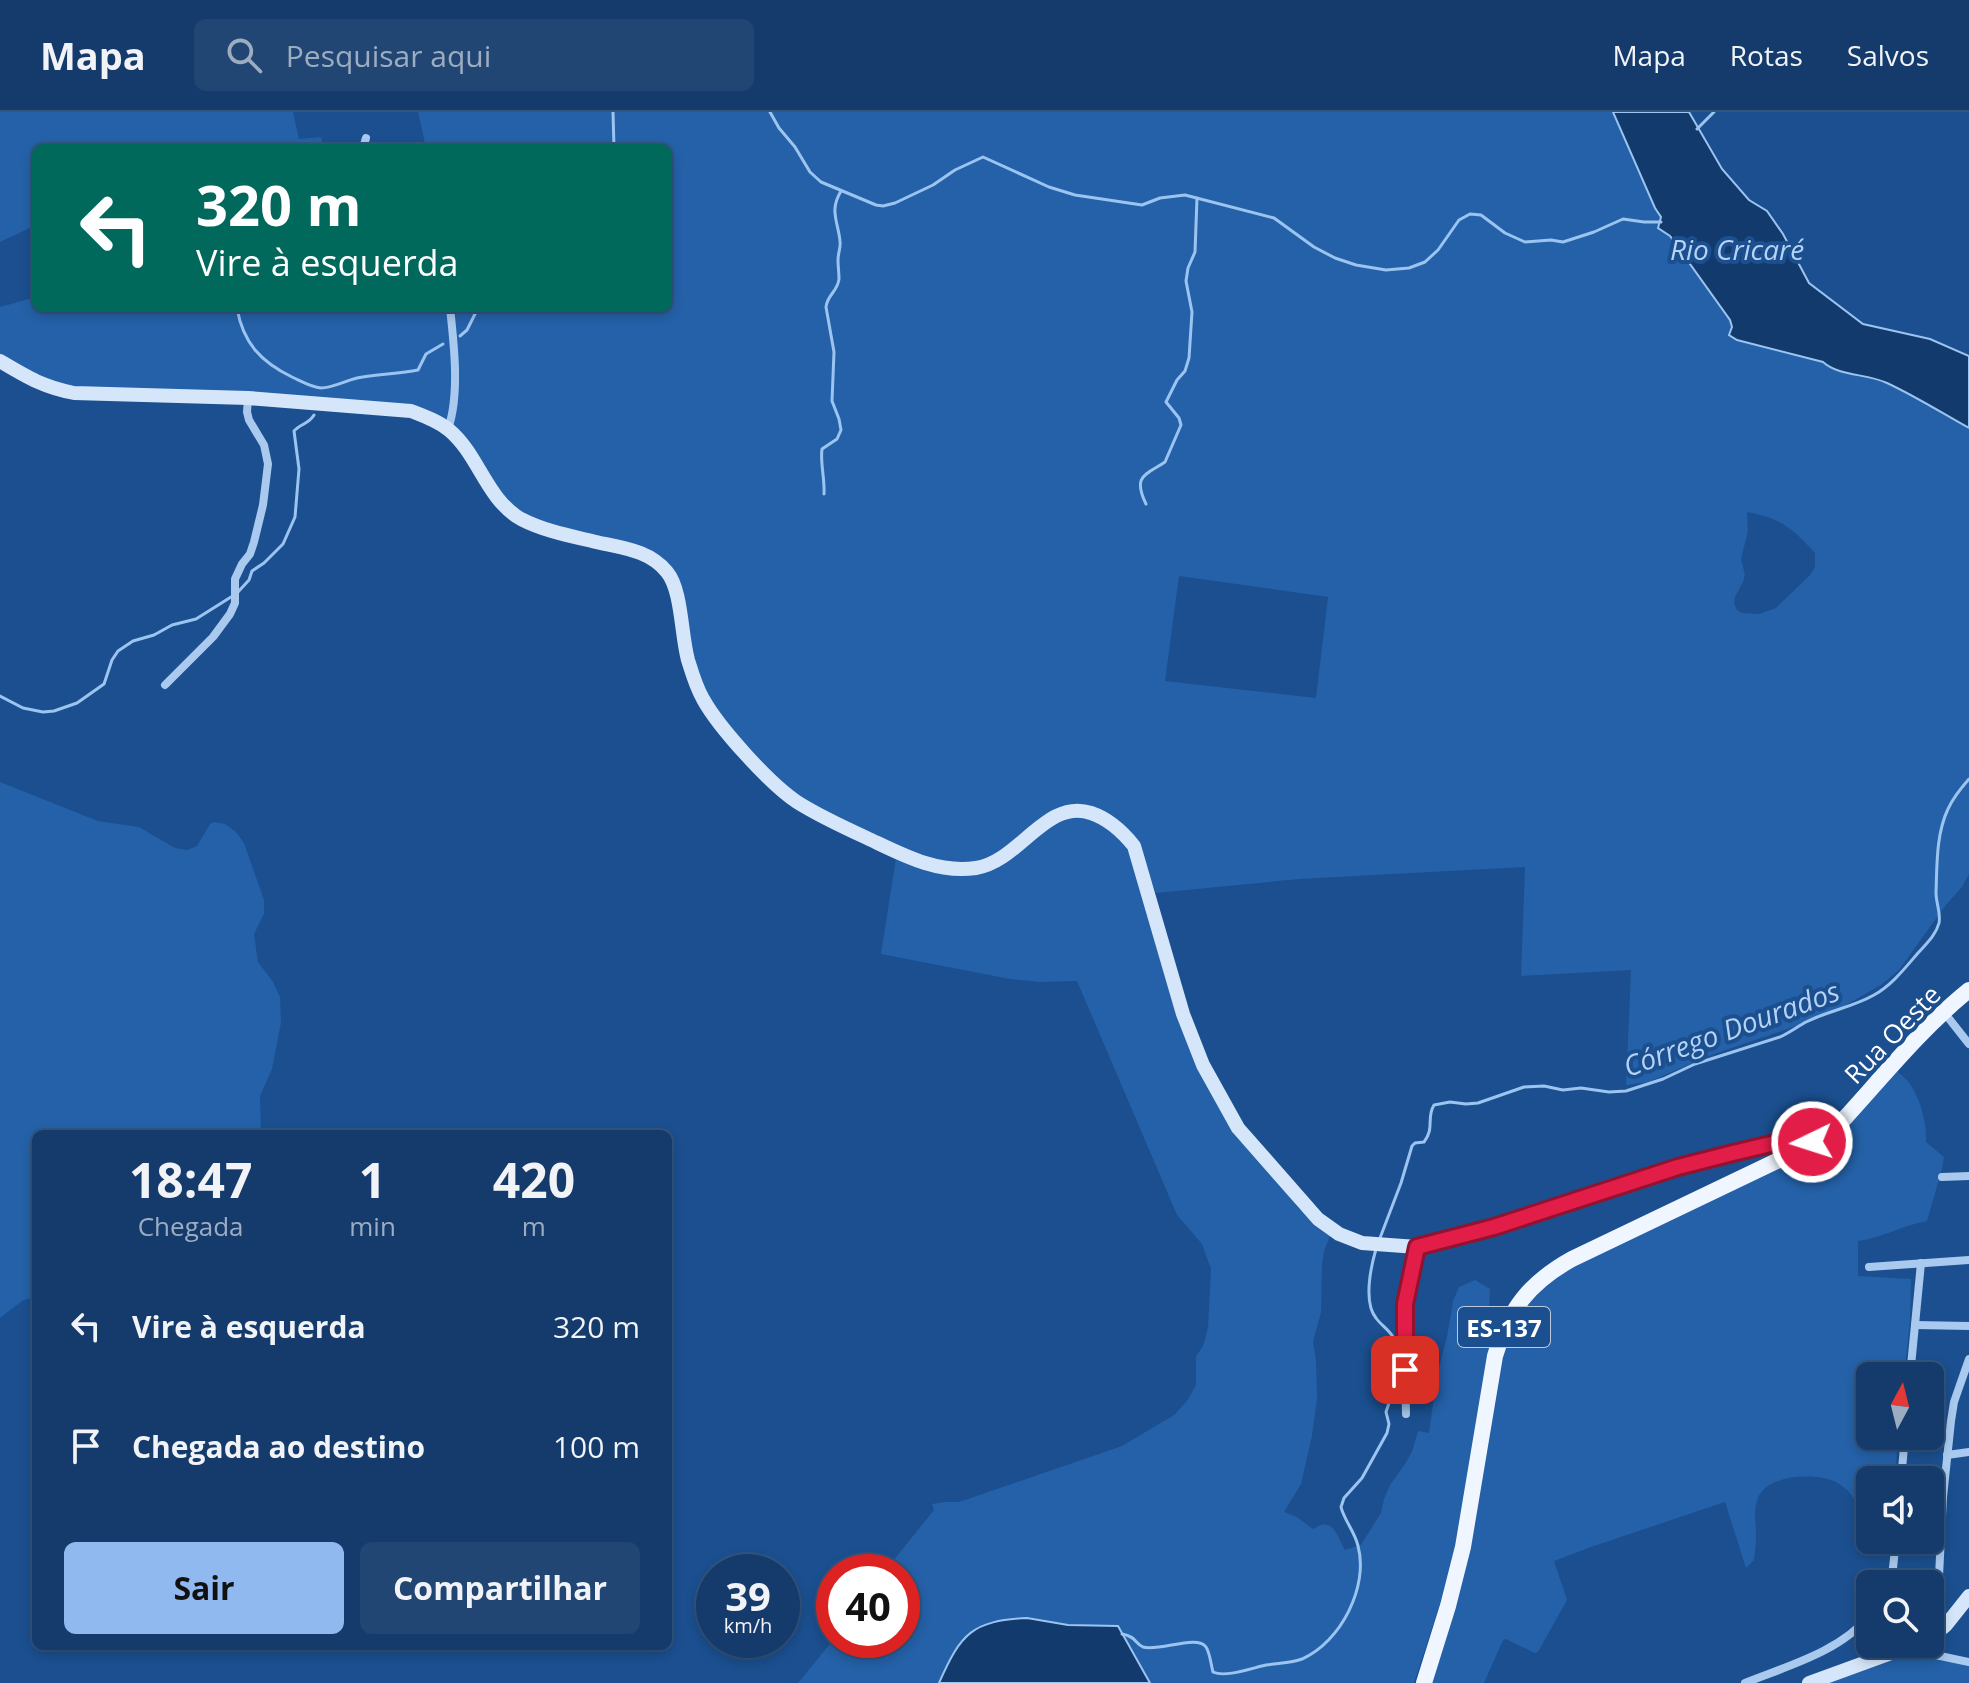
<!DOCTYPE html>
<html lang="pt">
<head>
<meta charset="utf-8">
<style>
	body { margin:0; font-family:"Open Sans",sans-serif; background:#214673; color:#f1f3f6; height:100vh; display:flex; flex-direction:column; font-size:30px; white-space:nowrap }
	* { box-sizing:border-box; margin:0 }
	p { font-size:26px; color:#9dadc1 }
	.icon { flex:none; width:44px; height:44px; fill:none; stroke:currentColor; stroke-width:2; stroke-linecap:round; stroke-linejoin:round }
	.map { position:relative; flex:1; overflow:hidden }
	.drawer { position:absolute; left:32px; top:1018px; width:640px; height:520px; display:flex; flex-direction:column; background:#143b6b; border-radius:12px; box-shadow:0 4px 12px #0003,0 0 0 2px #33557e }
	.drawer>* { flex:none }
	.top-card { position:absolute; left:32px; top:32px; width:640px; height:168px; border-radius:12px; box-shadow:0 4px 12px #0003,0 0 0 2px #33557e; background:#00695c; color:#fff; overflow:hidden }
	.needle { width:52px; rotate:7deg }
	.buttons { position:absolute; left:1856px; top:1250px; display:grid; gap:16px }
	.buttons a { display:grid; place-items:center; width:88px; height:88px; border-radius:12px; background:#143b6b; box-shadow:0 4px 12px #0003,0 0 0 2px #33557e; font-size:40px }
	.speed { position:absolute; left:696px; top:1442px; display:flex; gap:16px; font-size:40px; font-weight:700; text-align:center }
	.speed>* { display:grid; place-content:center; width:104px; height:104px; border-radius:50%; background:#143b6b; box-shadow:0 4px 12px #0003,0 0 0 2px #33557e; line-height:1 }
	.speed small { font-size:20px; font-weight:400 }
	.speed .limit { border:12px solid #d22; background:#fff; color:#111 }
	.pin { position:absolute; display:grid; place-items:center; width:68px; height:68px; color:#fff; margin:-34px; border-radius:16px; box-shadow:0 4px 12px #0006 }
	.me { position:absolute; width:88px; margin:-44px; rotate:266deg; stroke-linejoin:round; filter:drop-shadow(0 0 6px #0008) }
	.turn { display:flex; align-items:center; gap:28px; height:168px; padding:0 32px; font-size:36px }
	.turn .icon { width:104px; height:104px; stroke-width:2.5 }
	.turn b { display:block; font-size:56px; line-height:68px }
	.eta { display:flex; justify-content:space-evenly; align-items:center; height:136px; text-align:center }
	.eta b { font-size:48px; font-weight:700; line-height:56px }
	.action { display:flex; gap:16px; margin-top:auto; padding:16px 32px }
	.action a { flex:1; height:92px; border-radius:12px; background:#90b9f0; color:#111; font-size:32px; font-weight:700; line-height:92px; text-align:center }
	.action a+a { background:#214673; color:#f1f3f6 }
	ul { padding:0; list-style:none }
	li { display:flex; align-items:center; gap:24px; height:120px; padding:0 32px }
	li div { flex:1 }
	li b { display:block; font-size:30px }
	li em { font-style:normal }
	header { display:flex; align-items:center; gap:48px; box-sizing:border-box; height:112px; padding:0 40px; background:#143b6b; border-bottom:2px solid #33557e }
	header strong { font-size:38px }
	nav { display:flex; gap:44px; margin-inline-start:auto; font-size:28px }
	.search { width:560px; height:72px; background:#214673; display:flex; align-items:center; gap:20px; box-sizing:border-box; padding:0 28px; border-radius:12px; color:#9dadc1; font-size:30px }
	.map>svg:first-child { display:block }
	.green { fill:#2461a8; fill-rule:evenodd }
	.water { fill:#123a6d; stroke:#9cc4f0; stroke-width:2 }
	.lines { fill:none; stroke-linecap:round; stroke-linejoin:round }
	.stream { stroke:#9cc4f0; stroke-width:3 }
	.street { stroke:#a9c9ee; stroke-width:8 }
	.secondary { stroke:#d6e6fa; stroke-width:14 }
	.primary { stroke:#f0f6ff; stroke-width:16 }
	.route-casing { stroke:#92132f; stroke-width:20 }
	.route { stroke:#e11d48; stroke-width:14 }
	.labels { text-anchor:middle; dominant-baseline:central; stroke-width:8; stroke-linejoin:round; paint-order:stroke }
	.shield { fill:#1b4f8f; stroke:#bbcadd; stroke-width:2 }
	.shield-label { font-size:24px; font-weight:bold; fill:#fff }
	.street-label { font-size:26px; fill:#fff; stroke:#1b4f8f }
	.water-label { font-size:28px; font-style:italic; fill:#b5d3f5; stroke:#1b4f8f }
</style>
</head>
<body>
<header>
<strong>Mapa</strong>
<div class="search"><svg class="icon" aria-label="search" viewBox="0 0 24 24"><circle cx="10" cy="10" r="6"/><path d="M15 15l6 6"/></svg>Pesquisar aqui</div>
<nav><a>Mapa</a><a>Rotas</a><a>Salvos</a></nav>
</header>
<div class="map">
<svg width="1969" height="1571" viewBox="0 0 1969 1571">
	<rect width="100%" height="100%" fill="#1b4f8f"/>
	<!-- green -->
	<g class="green">
		<polygon points="0,0 293,0 299,27 321,25 324,36 36,36 36,113 0,130"/>
		<path d="M418,0h1195l42,96 6,9 -3,11 12,8 60,84 2,7 -3,8 8,5 86,22c17,15 44,11 64,21 28,13 55,30 82,45v446l-7,13 -17,19 -46,64 -18,15 -44,25 -32,13 -91,31 -66,28 -22,3 5,-115 -110,6 4,-109 -226,12 -143,14 -15,-41 -53,-45 -107,57 -35,2 -102,-44 -51,-30 -37,-36 -35,-39 -17,-26 -10,-31 -20,-89 -133,-47 -35,-24 -70,-86 -364,-24 -72,-34v-49l36,-10v11h632v-160h-242zM1747,400c35,6 45,17 68,41v14l-5,8 -34,33 -17,6 -17,-1 -5,-3 -3,-7 1,-6 8,-15 2,-7 -4,-16 7,-28zM1179,464l149,21 -12,101 -151,-17z"/>
		<polygon points="0,670 98,709 139,715 175,736 187,738 197,734 210,712 214,710 225,712 236,720 244,731 264,788 264,802 254,822 258,850 273,870 280,885 281,911 278,926 272,957 260,984 261,1022 36,1022 36,1184 22,1189 0,1206"/>
		<path d="M1078,702l15,6 35,23 67,214 73,112 31,40 31,27 -6,15 -2,13 -1,48 -8,30 3,18 1,39 -5,37 -11,48 -17,28 13,5 16,12c20,-13 23,5 32,21l16,-5 20,-32 3,-14 6,-14 15,-21 7,-12 6,-21 11,2 8,-58 10,-38 6,-36 6,-14 16,-7 15,9 -1,17 7,5 6,9 -51,250 -37,113h-264l-32,-57 -50,-1 -41,-7 -73,35 -15,30h-141l36,-44 68,1v-68h-18l50,-62 -2,-6 13,-2h14l163,-56 52,-31 13,-14 9,-16v-29l7,-10 5,-18 3,-59 -9,-25 -25,-29 -100,-234 -37,1 -30,-3 -129,-25 15,-96 38,15 35,3 28,-10 67,-49z"/>
		<path d="M1896,958c4,4 11,9 14,14 11,17 17,39 16,58l18,15 -2,12 -15,52c-24,4 -45,17 -69,20v35l53,3 -1,42 -6,55h-34v60h28l-3,44h-25v53c-9,-15 -11,-31 -23,-43 -5,-4 -10,-8 -16,-10 -20,-7 -64,-5 -73,18 -5,11 -2,26 -2,37 0,9 -1,17 -2,25l-8,8 -21,-66 -134,45 -37,14 13,39 -29,52 -3,1 -29,-14 -3,1 -19,43h-54l74,-332 10,-27 17,-25 22,-19 32,-20 91,-42 123,-61z"/>
		<polygon points="1906,1540 1969,1549 1969,1571 1816,1571"/>
	</g>
	<!-- water -->
	<g class="water">
		<path d="M1613,0h76l33,57 27,31 18,11 16,23 26,49 54,41 67,15 39,17v72c-27,-15 -54,-32 -82,-45 -21,-10 -47,-6 -64,-21l-86,-22 -8,-5 3,-8 -2,-7 -60,-84 -12,-8 3,-11 -6,-9z"/>
		<path d="M1027,1506l41,7 50,1 32,57h-211c22,-50 33,-62 88,-65z"/>
	</g>
	<g class="lines">
		<!-- stream -->
		<g class="stream">
			<polyline points="613,0 614,36"/>
			<polyline points="770,0 779,16 795,35 810,60 821,70 876,93 883,94 895,91 933,73 955,58 983,45 1049,75 1075,83 1142,93 1160,86 1185,83 1274,106 1314,135 1335,146 1356,153 1386,158 1409,156 1425,150 1438,138 1459,108 1470,102 1481,103 1505,121 1525,130 1551,128 1563,130 1594,120 1623,107 1644,110 1661,110"/>
			<polyline points="1697,17 1714,0"/>
			<path d="M237,196c6,35 24,54 55,69 9,4 19,10 29,11 11,0 24,-7 36,-10 20,-4 41,-4 61,-8l8,-16 17,-10"/>
			<polyline points="460,224 467,218 478,196"/>
			<path d="M824,382c1,-15 -4,-31 -2,-45l15,-10 4,-9 -2,-11 -7,-18 2,-49 -8,-45c1,-12 12,-16 13,-28 0,-6 -1,-13 -1,-19 0,-7 3,-13 2,-19 -2,-20 -11,-30 1,-50"/>
			<path d="M1146,392c-14,-29 0,-29 19,-42l16,-37 -2,-7 -13,-16 11,-22 8,-9 4,-13 3,-46 -6,-31 2,-13 7,-16 2,-54"/>
			<path d="M238,480l11,-12 3,-9 12,-8 19,-19 12,-27 4,-48 -5,-38c6,-7 15,-7 20,-16"/>
			<polyline points="0,584 23,596 43,600 54,599 77,591 104,572 112,548 118,539 133,529 154,523 172,513 196,507 231,485"/>
			<path d="M1380,1126l21,-55 11,-37 3,-3 9,-1c11,-14 2,-24 10,-37l16,-3 16,2 12,-1 46,-16 20,-1 19,4 18,-2 28,4 17,-1 37,-12 32,-15 85,-27c9,-4 17,-10 26,-15 22,-11 47,-15 68,-27 18,-10 31,-27 44,-42 8,-9 18,-18 21,-30 2,-10 -3,-20 -3,-30 1,-27 0,-59 12,-84 5,-11 13,-21 21,-30"/>
			<path d="M1122,1522c15,3 12,9 21,13 16,5 54,-13 63,0 4,6 5,18 7,25 12,6 39,-4 53,-7 12,-2 26,-2 36,-6 39,-17 67,-73 56,-113 -3,-14 -14,-26 -17,-39l3,-9 18,-20 25,-45 2,-9 -3,-12 6,-18 -5,-22 -6,-12 12,-23c-4,-7 -12,-12 -17,-19 -13,-16 -5,-52 0,-69"/>
		</g>
		<!-- street -->
		<g class="street">
			<polyline points="363,36 366,26"/>
			<path d="M448,317c12,-34 6,-85 2,-121"/>
			<polyline points="165,573 213,525 230,502 235,491 235,467 242,452 250,442 254,430 263,393 268,352 264,333 249,308 247,300 248,286"/>
			<polyline points="1943,899 1969,932"/>
			<polyline points="1942,1065 1969,1064"/>
			<polyline points="1869,1155 1969,1148"/>
			<polyline points="1915,1213 1969,1214"/>
			<polyline points="1910,1264 1921,1151"/>
			<polyline points="1406,1302 1404,1206 1405,1192 1417,1135"/>
			<polyline points="1947,1343 1969,1340"/>
			<polyline points="1901,1368 1905,1324"/>
			<polyline points="1889,1472 1893,1456 1896,1428"/>
			<polyline points="1936,1523 1943,1385 1951,1309 1954,1290 1969,1247"/>
			<polyline points="1907,1537 1969,1550"/>
			<path d="M1745,1571c42,-17 95,-31 125,-68"/>
		</g>
		<!-- secondary -->
		<g class="secondary">
			<path d="M0,249c27,16 43,26 74,32l174,5 163,13c13,5 27,10 38,19 30,25 37,69 72,89 23,12 50,17 75,23 26,6 53,8 71,30 15,18 14,63 21,88 4,13 8,27 15,39 16,29 67,85 94,103 22,14 46,25 70,36 34,16 70,36 109,30 44,-7 70,-70 115,-55 18,6 31,18 43,33l49,168 20,51 35,63 80,91 21,15 23,9 55,4 77,-20 184,-60 55,-14 38,-9 41,-2"/>
			<polyline points="1930,1526 1946,1513 1969,1484"/>
			<polyline points="1809,1571 1916,1532"/>
		</g>
		<!-- primary -->
		<path class="primary" d="M1424,1571l24,-77 15,-59 32,-191c14,-47 34,-73 77,-97l213,-102 46,-27 13,-11c41,-45 78,-91 125,-129"/>
	</g>
	<g class="lines">
		<!-- route casing -->
		<g class="route-casing">
			<polyline id="route" points="1405,1258 1405,1192 1417,1135 1494,1115 1678,1055 1733,1041 1771,1032 1812,1030"/>
		</g>
		<!-- route -->
		<use href="#route" class="route"/>
	</g>
	<g class="labels">
		<!-- shield labels -->
		<rect class="shield" x="1458" y="1195" width="92" height="40" rx="6"/>
		<g class="shield-label">
			<text x="1504" y="1215">ES-137</text>
		</g>
		<!-- street labels -->
		<g class="street-label">
			<text transform="translate(1892 922) rotate(-46)">Rua Oeste</text>
		</g>
		<!-- water labels -->
		<g class="water-label">
			<text x="1737" y="137">Rio Cricaré</text>
			<text transform="translate(1731 916) rotate(-20)">Córrego Dourados</text>
		</g>
	</g>
</svg>
<div class="buttons">
<a><svg class="needle" viewBox="-14 -14 28 28"><path d="M0-13l5 13h-10z" fill="#e53935"/><path d="M0 13l5-13h-10z" fill="#9dadc1"/></svg></a>
<a><svg class="icon" aria-label="sound" viewBox="0 0 24 24"><path d="M4 9h4l5-4v14l-5-4H4zM17 9q2 3 0 6"/></svg></a>
<a><svg class="icon" aria-label="search" viewBox="0 0 24 24"><circle cx="10" cy="10" r="6"/><path d="M15 15l6 6"/></svg></a>
</div>
<div class="speed"><div>39<small>km/h</small></div><div class="limit">40</div></div>
<div class="pin" style="left:1405px;top:1258px;background:#d93025"><svg class="icon" aria-label="arrive" viewBox="0 0 24 24"><path d="M6 21V4h12l-3 4 3 4H6"/></svg></div>
<svg class="me" style="left:1812px;top:1030px" viewBox="-20 -20 40 40"><circle r="17" fill="#e11d48" stroke="#fff" stroke-width="3"/><path d="M0-11L8 9 0 5-8 9z" fill="#fff"/></svg>
<div class="top-card">
<div class="turn"><svg class="icon" aria-label="left" viewBox="0 0 24 24"><path d="M17 20v-9H6M10 6l-5 5 5 5"/></svg><div><b>320 m</b>Vire à esquerda</div></div>
</div>
<section class="drawer">
<div class="eta">
<div><b>18:47</b><p>Chegada</p></div>
<div><b>1</b><p>min</p></div>
<div><b>420</b><p>m</p></div>
</div>
<ul>
<li><svg class="icon" aria-label="left" viewBox="0 0 24 24"><path d="M17 20v-9H6M10 6l-5 5 5 5"/></svg><div><b>Vire à esquerda</b></div><em>320 m</em></li>
<li><svg class="icon" aria-label="arrive" viewBox="0 0 24 24"><path d="M6 21V4h12l-3 4 3 4H6"/></svg><div><b>Chegada ao destino</b></div><em>100 m</em></li>
</ul>
<div class="action"><a>Sair</a><a>Compartilhar</a></div>
</section>
</div>
</body>
</html>
